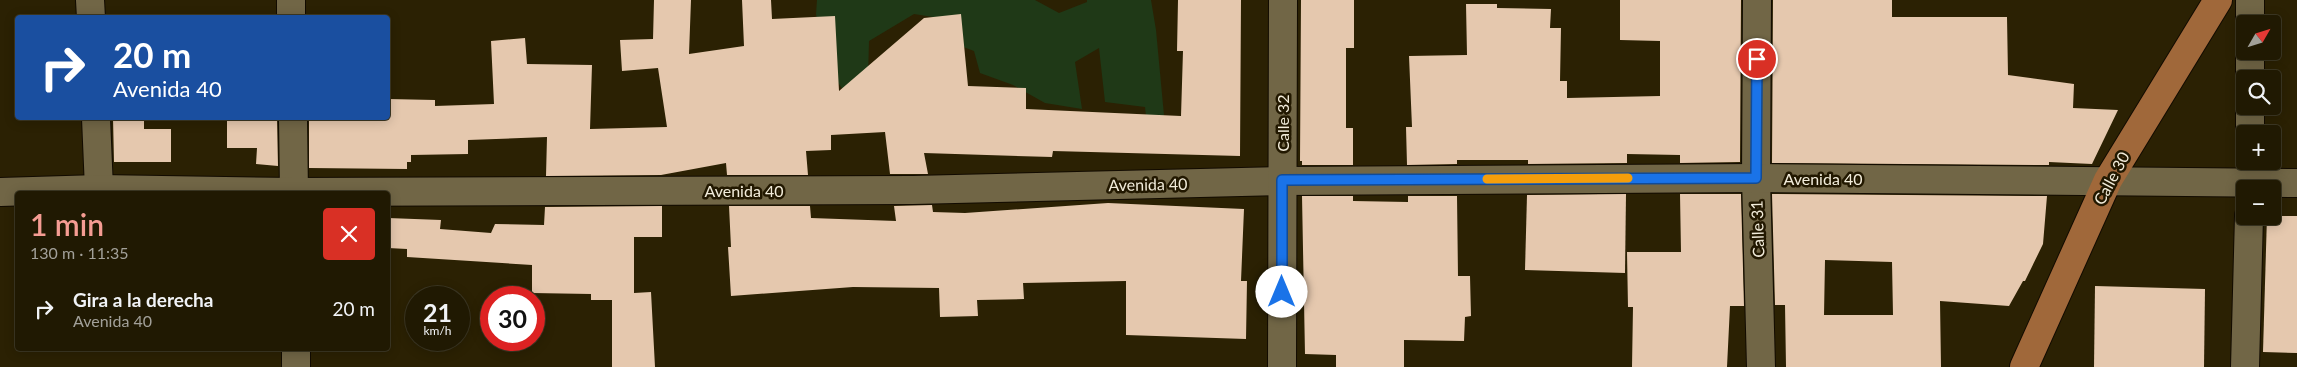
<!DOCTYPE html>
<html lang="es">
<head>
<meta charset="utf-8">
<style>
	body { margin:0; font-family:Lato,sans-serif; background:#28220c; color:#f1f3f6; height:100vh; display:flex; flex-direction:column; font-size:19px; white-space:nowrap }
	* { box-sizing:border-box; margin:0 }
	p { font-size:16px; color:#a2a099 }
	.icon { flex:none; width:28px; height:28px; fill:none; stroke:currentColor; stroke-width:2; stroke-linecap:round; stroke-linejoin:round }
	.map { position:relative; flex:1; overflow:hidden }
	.sheet { position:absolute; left:15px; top:191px; width:375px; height:160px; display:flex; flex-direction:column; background:#201902; border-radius:5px; box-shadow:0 2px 12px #0003,0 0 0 1px #3d3824 }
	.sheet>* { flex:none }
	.guide { position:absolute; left:15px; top:15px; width:375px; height:105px; border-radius:5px; box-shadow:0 2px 12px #0003,0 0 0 1px #3d3824; background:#1a4fa0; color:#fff; overflow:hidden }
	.needle { width:32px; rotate:51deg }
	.buttons { position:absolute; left:2236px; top:15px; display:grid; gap:10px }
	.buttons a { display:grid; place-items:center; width:45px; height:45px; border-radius:5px; background:#201902; box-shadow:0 2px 12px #0003,0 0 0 1px #3d3824; font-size:25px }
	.speed { position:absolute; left:405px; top:286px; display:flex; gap:10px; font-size:25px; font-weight:700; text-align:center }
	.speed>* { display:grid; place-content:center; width:65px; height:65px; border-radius:50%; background:#201902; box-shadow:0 2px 12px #0003,0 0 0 1px #3d3824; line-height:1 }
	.speed small { font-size:12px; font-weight:400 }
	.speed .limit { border:8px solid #d22; background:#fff; color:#111 }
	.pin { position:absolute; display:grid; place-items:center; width:42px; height:42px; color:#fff; margin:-21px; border:2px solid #fff; border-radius:50%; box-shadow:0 1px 5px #0007 }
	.me { position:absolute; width:55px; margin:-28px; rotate:0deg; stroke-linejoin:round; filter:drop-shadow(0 0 4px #0008) }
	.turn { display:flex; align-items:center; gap:18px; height:105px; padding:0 15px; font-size:22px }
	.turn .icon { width:65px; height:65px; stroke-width:2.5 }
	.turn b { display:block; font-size:35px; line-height:42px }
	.round { display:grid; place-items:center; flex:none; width:52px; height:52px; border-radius:5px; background:#28220c }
	.head { display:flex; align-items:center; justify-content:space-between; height:85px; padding:0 15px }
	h1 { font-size:30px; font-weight:600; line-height:38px; color:#f59c93 }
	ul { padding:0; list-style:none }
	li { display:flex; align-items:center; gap:15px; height:65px; padding:0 15px }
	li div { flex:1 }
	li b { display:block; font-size:19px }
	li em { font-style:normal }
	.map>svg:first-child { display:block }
	.green { fill:#1f3917 }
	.building { fill:#e5c8ae; fill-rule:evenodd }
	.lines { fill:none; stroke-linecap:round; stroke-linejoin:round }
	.minor-casing { stroke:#120b00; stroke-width:30 }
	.major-casing { stroke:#120b00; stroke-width:30 }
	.minor { stroke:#716646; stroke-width:28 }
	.major { stroke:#a0683a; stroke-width:28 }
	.route-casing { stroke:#114b97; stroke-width:12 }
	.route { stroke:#1a73e8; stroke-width:9 }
	.slow { stroke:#f59e0b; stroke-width:9 }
	.labels { text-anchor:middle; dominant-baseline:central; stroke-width:5; stroke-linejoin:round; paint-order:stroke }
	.street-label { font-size:16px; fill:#f2ecda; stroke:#221800 }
</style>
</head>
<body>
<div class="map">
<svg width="2297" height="367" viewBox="0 0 2297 367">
	<rect width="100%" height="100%" fill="#2b2103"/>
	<!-- green -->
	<polygon class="green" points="817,0 1035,0 1059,13 1087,2 1087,0 1151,0 1156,30 1165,126 1147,125 1145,107 1105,102 1099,48 1075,62 1082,109 1045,103 1013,85 980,73 974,51 958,45 952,20 914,14 869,41 868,78 847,96 825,63 816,14"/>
	<!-- building -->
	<g class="building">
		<polygon points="654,0 691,0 689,54 744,46 742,0 771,0 772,19 835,16 839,91 924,18 961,14 968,86 1026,88 1026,109 1181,116 1183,51 1177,51 1178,0 1241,0 1240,156 1053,151 1052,157 924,153 928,174 890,174 885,132 831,135 831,150 806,151 808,175 727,175 726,163 661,175 546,176 547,137 468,140 468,154 411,155 411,162 407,162 407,169 309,168 309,118 388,118 388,99 435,100 435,106 494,104 491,41 525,38 527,64 592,65 590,129 667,127 658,68 622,71 620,40 653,39"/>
		<polygon points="1301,0 1354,0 1354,48 1346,48 1346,128 1353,128 1353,165 1302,165 1302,161 1300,161"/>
		<polygon points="1620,0 1741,0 1740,162 1680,163 1680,155 1627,154 1627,163 1528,164 1528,160 1457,160 1457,164 1407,165 1406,127 1412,127 1409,56 1467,55 1466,4 1497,4 1497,8 1551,9 1550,28 1561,28 1560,81 1567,81 1567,98 1660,96 1660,41 1620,40"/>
		<polygon points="1773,0 1892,0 1892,17 2007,17 2008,75 2074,84 2073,108 2118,110 2092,164 2049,162 2049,165 1772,163"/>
		<polygon points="113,118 144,118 144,129 171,129 171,162 114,162"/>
		<polygon points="227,118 277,118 278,166 256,164 257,148 227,148"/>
		<polygon points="1626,194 1625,273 1525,270 1527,195"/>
		<polygon points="1680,194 1741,194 1744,306 1730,306 1727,367 1632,367 1633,307 1628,307 1627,252 1681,252"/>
		<path d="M1772,194l275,2 -4,48 -18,37h-2l-14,25 -69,-5 1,66h-155l-1,-62h-10zM1825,260l67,2 1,53h-69z"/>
		<polygon points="1302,196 1353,196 1353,201 1408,202 1408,196 1457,196 1458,276 1470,276 1471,316 1465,317 1464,341 1404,340 1404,367 1336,367 1336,355 1305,354"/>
		<polygon points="1108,203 1244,209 1241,281 1247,281 1246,339 1126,335 1126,281 1023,283 1024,299 977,300 978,316 940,317 939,288 853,287 731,296 728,247 731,247 729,206 810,206 811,218 896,221 894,206 932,205 933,212 965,213"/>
		<polygon points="662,206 662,237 634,237 634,293 651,292 655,367 612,367 612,300 591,300 591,294 532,293 532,265 407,257 407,249 388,248 388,218 441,220 440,229 491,233 495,224 544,225 545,207"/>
		<polygon points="2267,216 2297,216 2297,353 2263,352"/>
		<polygon points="2095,286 2205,289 2204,367 2094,367"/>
	</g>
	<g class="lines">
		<!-- minor casing -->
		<g class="minor-casing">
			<g id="minor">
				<polyline points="90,0 91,18"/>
				<polyline points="291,0 291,18"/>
				<polyline points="1757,0 1756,178 1761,367"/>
				<polyline points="2250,24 2250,0"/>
				<polyline points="2250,79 2250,51"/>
				<polyline points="96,118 99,189"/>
				<polyline points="293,118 294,194"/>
				<polyline points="2250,134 2250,106"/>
				<polyline points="0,192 99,189 294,192 913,190 1282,181 1756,178 2297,183"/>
				<polyline points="296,349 296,367"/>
				<polyline points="1282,367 1283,0"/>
				<polyline points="2245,367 2249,216"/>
			</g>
		</g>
		<!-- major casing -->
		<g class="major-casing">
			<polyline id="major" points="2024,367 2108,180 2218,0"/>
		</g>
		<!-- minor -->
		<use href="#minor" class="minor"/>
		<!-- major -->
		<use href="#major" class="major"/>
	</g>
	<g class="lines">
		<!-- route casing -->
		<g class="route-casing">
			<polyline id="route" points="1282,292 1282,180 1756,178 1757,59"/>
		</g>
		<!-- route -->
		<use href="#route" class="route"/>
		<!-- slow -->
		<polyline class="slow" points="1487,179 1628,178"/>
	</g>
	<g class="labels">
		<!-- street labels -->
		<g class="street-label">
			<text transform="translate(1282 123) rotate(-90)">Calle 32</text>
			<text x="1823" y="178">Avenida 40</text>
			<text transform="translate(2111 178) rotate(-62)">Calle 30</text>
			<text transform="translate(1148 184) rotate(-1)">Avenida 40</text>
			<text x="744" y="190">Avenida 40</text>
			<text transform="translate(1757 229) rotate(-92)">Calle 31</text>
		</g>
	</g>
</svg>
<div class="buttons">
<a><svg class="needle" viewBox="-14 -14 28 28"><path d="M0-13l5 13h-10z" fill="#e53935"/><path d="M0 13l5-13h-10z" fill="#a2a099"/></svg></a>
<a><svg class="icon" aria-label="search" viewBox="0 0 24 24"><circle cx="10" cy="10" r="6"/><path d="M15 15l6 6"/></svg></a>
<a>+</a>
<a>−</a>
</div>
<div class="speed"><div>21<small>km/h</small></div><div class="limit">30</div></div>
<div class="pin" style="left:1757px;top:59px;background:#d93025"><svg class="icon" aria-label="arrive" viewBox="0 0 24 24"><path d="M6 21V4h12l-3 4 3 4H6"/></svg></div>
<svg class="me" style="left:1282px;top:292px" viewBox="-20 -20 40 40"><circle r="19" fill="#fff"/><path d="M0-13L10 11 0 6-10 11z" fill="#1a73e8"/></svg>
<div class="guide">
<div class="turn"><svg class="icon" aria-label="right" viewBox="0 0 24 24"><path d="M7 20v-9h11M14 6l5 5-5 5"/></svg><div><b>20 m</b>Avenida 40</div></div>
</div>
<section class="sheet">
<div class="head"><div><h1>1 min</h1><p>130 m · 11:35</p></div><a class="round" style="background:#d93025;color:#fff"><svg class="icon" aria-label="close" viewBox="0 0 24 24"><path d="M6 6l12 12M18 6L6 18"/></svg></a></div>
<ul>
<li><svg class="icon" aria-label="right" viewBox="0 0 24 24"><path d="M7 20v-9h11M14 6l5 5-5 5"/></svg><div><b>Gira a la derecha</b><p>Avenida 40</p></div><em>20 m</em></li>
</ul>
</section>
</div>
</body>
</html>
